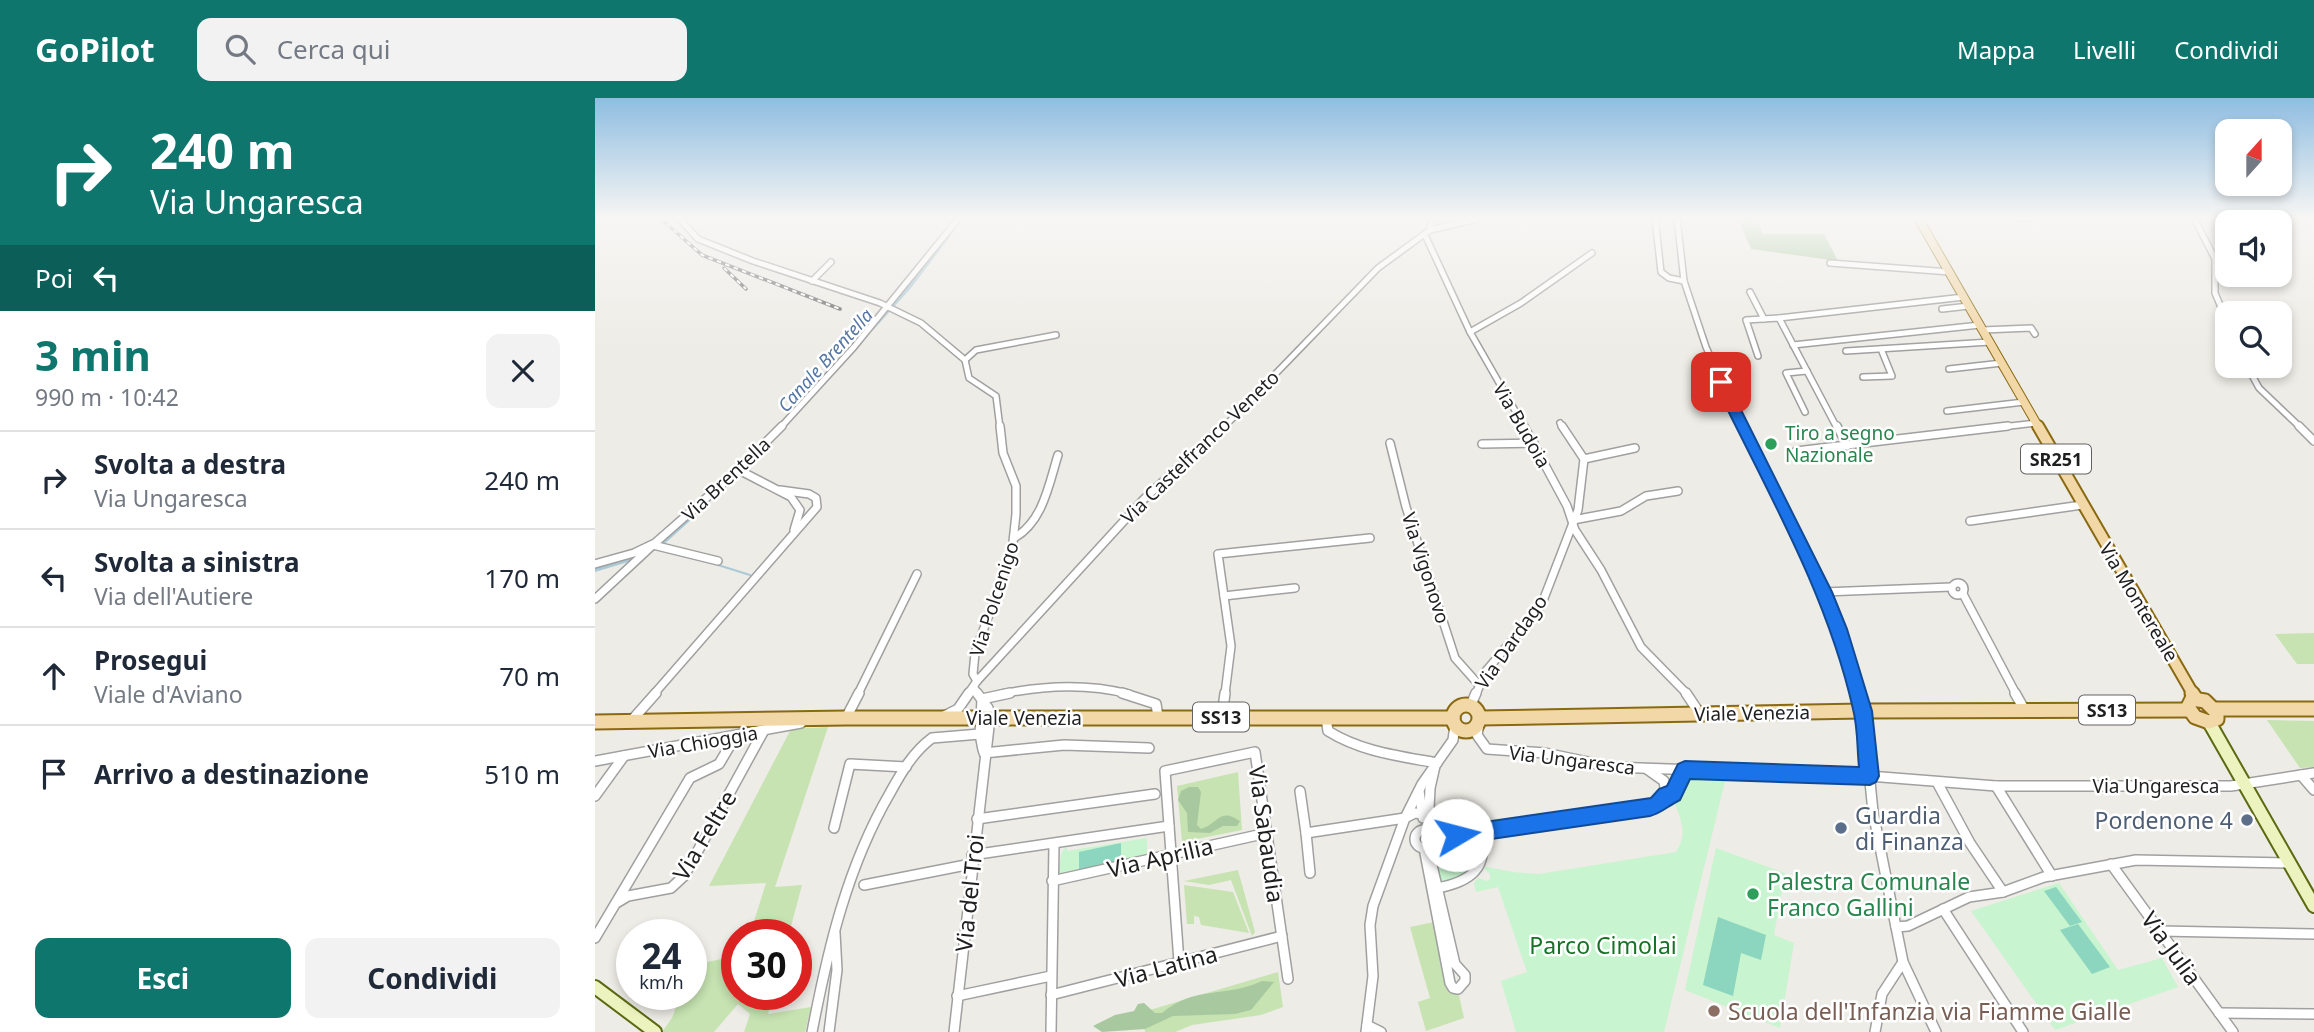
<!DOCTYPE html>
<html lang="it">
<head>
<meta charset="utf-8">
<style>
	body { margin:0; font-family:"Noto Sans",sans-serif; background:#f2f2f3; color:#1f2937; height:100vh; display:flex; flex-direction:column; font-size:26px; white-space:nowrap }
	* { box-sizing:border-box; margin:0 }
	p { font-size:23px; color:#747a83 }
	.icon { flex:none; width:38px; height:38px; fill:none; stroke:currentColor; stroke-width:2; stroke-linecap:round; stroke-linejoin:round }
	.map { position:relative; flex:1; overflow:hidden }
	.drawer { display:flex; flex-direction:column; background:#fff; width:595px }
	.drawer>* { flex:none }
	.hud { background:#0f766e; color:#fff; overflow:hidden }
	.needle { width:46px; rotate:21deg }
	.buttons { position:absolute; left:1620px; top:21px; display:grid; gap:14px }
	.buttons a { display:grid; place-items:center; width:77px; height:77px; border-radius:14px; background:#fff; box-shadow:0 4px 10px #0003; font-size:35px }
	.speed { position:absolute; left:21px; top:821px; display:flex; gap:14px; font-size:35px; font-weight:700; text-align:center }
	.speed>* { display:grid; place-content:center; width:91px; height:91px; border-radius:50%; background:#fff; box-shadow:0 4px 10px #0003; line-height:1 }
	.speed small { font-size:18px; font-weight:400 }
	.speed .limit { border:10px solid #d22; background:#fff; color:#111 }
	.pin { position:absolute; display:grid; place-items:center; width:60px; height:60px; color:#fff; margin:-30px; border-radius:14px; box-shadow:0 4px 10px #0006 }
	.me { position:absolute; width:77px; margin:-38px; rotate:82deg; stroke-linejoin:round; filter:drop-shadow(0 0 5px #0008) }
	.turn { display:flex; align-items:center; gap:24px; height:147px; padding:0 35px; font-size:32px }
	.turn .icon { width:91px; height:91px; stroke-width:2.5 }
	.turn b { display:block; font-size:49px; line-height:60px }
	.then { display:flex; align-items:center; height:66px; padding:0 35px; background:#0003; gap:14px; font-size:26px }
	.round { display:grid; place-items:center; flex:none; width:74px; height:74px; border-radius:14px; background:#f2f2f3 }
	.headline { display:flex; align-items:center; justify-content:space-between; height:119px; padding:0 35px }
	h1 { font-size:42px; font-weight:700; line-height:52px; color:#0f766e }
	.action { display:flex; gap:14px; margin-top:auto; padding:14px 35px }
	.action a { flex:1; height:80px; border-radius:14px; background:#0f766e; color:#fff; font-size:28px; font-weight:700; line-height:80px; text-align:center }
	.action a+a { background:#f2f2f3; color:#1f2937 }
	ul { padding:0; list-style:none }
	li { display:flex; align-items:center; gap:21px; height:98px; padding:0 35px; border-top:2px solid #e0e1e3 }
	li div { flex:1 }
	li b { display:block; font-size:26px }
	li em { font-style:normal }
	header { display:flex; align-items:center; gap:42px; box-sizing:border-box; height:98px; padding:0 35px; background:#0f766e; color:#fff }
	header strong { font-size:33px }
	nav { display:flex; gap:38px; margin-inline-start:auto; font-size:24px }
	.search { width:490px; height:63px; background:#f2f2f3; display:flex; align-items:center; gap:18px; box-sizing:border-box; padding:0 24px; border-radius:14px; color:#747a83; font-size:26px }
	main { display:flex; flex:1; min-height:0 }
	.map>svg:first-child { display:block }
	.grass { fill:#c6e3b1 }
	.forest { fill:#a8c99f }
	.park { fill:#c8f4cf }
	.pitch { fill:#8cd5be }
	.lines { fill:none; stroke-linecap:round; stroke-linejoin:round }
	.stream { stroke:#abcad7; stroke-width:2 }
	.canal-far1 { stroke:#abcad7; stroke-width:4.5 }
	.canal { stroke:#abcad7; stroke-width:6 }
	.street-far2-casing { stroke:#a0a0a0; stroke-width:8 }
	.street-far1-casing { stroke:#a0a0a0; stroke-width:10 }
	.street-casing { stroke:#a0a0a0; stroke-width:12 }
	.secondary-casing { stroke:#5a6a11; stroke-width:16 }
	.primary-far2-casing { stroke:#896a10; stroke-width:10 }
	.primary-far1-casing { stroke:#896a10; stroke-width:14 }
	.primary-casing { stroke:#896a10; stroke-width:17 }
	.street-far2 { stroke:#fff; stroke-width:5 }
	.street-far1 { stroke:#fff; stroke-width:7 }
	.street { stroke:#fff; stroke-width:9 }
	.secondary { stroke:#ecf3bf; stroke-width:12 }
	.primary-far2 { stroke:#f2d7a7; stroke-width:8 }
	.primary-far1 { stroke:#f2d7a7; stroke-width:10 }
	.primary { stroke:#f2d7a7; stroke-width:13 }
	.rail-casing { stroke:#6d6d6d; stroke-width:3.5 }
	.rail { stroke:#fff; stroke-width:2; stroke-dasharray:4.5; stroke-linecap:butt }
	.route { fill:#1a73e8; stroke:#114b97; stroke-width:2 }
	.leisure-dot { fill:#2e9e5b; stroke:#fff; stroke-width:2.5 }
	.service-dot { fill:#5c6f8a; stroke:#fff; stroke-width:2.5 }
	.education-dot { fill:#8d6e63; stroke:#fff; stroke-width:2.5 }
	.labels { text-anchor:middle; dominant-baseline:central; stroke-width:5; stroke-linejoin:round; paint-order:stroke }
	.far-water-label { font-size:18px; font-style:italic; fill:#5576a4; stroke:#fff }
	.shield { fill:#fff; stroke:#626262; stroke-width:2 }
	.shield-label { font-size:18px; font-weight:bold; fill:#1f1f1f }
	.street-label { font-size:19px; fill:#1f1f1f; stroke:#fff }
	.leisure-label { font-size:19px; fill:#27864d; stroke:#fff; text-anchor:start }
	.near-service-label { font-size:23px; fill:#4e5e75; stroke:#fff; text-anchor:start }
	.near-street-label { font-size:23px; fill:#1f1f1f; stroke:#fff }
	.near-leisure-label { font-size:23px; fill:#27864d; stroke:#fff; text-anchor:start }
	.near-park-label { font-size:23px; fill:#187226; stroke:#fff }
	.near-education-label { font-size:23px; fill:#785e54; stroke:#fff; text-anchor:start }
</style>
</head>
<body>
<header>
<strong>GoPilot</strong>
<div class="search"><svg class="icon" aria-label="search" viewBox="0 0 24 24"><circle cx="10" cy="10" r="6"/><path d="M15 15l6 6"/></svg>Cerca qui</div>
<nav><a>Mappa</a><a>Livelli</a><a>Condividi</a></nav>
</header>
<main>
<section class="drawer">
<div class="hud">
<div class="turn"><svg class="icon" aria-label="right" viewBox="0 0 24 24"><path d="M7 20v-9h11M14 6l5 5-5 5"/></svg><div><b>240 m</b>Via Ungaresca</div></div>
<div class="then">Poi<svg class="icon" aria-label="left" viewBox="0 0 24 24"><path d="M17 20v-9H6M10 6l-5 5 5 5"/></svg></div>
</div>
<div class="headline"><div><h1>3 min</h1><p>990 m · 10:42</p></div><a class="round"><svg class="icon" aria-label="close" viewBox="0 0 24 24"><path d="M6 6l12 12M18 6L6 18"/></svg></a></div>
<ul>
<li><svg class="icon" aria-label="right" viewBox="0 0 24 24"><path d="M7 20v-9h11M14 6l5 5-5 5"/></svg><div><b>Svolta a destra</b><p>Via Ungaresca</p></div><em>240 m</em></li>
<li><svg class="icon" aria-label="left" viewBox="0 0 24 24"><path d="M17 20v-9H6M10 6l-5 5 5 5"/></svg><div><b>Svolta a sinistra</b><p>Via dell'Autiere</p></div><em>170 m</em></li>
<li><svg class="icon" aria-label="ahead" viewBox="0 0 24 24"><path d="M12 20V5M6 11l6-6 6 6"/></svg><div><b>Prosegui</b><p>Viale d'Aviano</p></div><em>70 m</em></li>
<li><svg class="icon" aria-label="arrive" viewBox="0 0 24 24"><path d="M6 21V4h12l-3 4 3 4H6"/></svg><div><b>Arrivo a destinazione</b></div><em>510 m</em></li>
</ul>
<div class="action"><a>Esci</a><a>Condividi</a></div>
</section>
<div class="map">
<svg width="1719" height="934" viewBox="0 0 1719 934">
	<rect width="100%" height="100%" fill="#eeece6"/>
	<!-- grass -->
	<g class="grass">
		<polygon points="1719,535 1719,566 1702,566 1680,536"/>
		<polygon points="1672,622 1719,623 1719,669 1705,670"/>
		<polygon points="233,629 180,789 207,787 194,836 155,836 171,785 114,788 196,631"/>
		<polygon points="643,674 647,732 587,744 582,688"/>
		<polygon points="643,772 660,834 657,838 636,782 614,787 589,783"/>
		<polygon points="589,787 638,794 654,835 606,827 604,819 599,818 599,826 592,826"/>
		<polygon points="839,824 854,894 863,893 869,920 831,933 823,904 835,900 815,829"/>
		<polygon points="142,858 142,896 178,896 173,916 216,909 210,934 149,934 155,916 143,906 119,934 67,934 77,920 86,896 96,896 97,867"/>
		<polygon points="683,874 688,909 666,917 597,927 580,934 550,934 548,914"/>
	</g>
	<!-- forest -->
	<g class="forest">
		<polygon points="1143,120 1161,120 1168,136 1229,136 1243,163 1156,151"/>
		<path d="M594,689h9l3,5 -4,33 4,4c18,-6 18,-22 39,-8l-3,5h-14l-13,7 -22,-1 -1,-19 -9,-13 3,-9z"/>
		<path d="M667,883l12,1 -23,28 -16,4 -62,2 -28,13 -43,3 -9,-6 22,-11 19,-4 4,-7 6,-1 11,10h7c33,-28 65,-15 100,-32z"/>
	</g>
	<!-- park -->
	<g class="park">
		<path d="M1131,679l-62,255h-148l-15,-51 26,-9 -29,-85 -22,5 -2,-9 4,-5 9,3 3,-2v-5l-8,-8 30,6 27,2 137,-22c11,-17 6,-30 -1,-48l12,-23z"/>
		<path d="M880,737c4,29 -3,46 -35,47l-10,-34 6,-8z"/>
		<polygon points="552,740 552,758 466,777 464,775 466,756 472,747 472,753"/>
		<polygon points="1121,750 1190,775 1179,837 1199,845 1185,930 1090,892"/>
		<polygon points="1464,785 1523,872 1567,860 1583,889 1460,932 1376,813"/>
	</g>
	<!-- pitch -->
	<g class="pitch">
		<polygon points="526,745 526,762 484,772 484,754"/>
		<polygon points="1461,789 1487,824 1475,828 1449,793"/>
		<polygon points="1123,819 1171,837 1166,862 1146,855 1138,898 1108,887"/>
		<polygon points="1483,826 1515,869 1497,876 1465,832"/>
	</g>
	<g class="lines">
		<!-- stream -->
		<polyline class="stream" points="123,467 155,477"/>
		<!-- canal-far1 -->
		<polyline class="canal-far1" points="277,230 314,189 353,138"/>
		<!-- canal -->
		<g class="canal">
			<polyline points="66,445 98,416"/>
			<polyline points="0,471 43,458"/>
		</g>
		<!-- street-far2 casing -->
		<g class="street-far2-casing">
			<g id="street-far2">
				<polyline points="84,120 103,141 158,163 285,205 326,225 370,262 374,280 401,298 405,330"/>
				<polyline points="1060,120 1066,174 1074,180 1089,183"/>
				<polyline points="1082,120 1089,183 1111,249 1147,330"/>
				<polyline points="1420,120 1434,120"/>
				<polyline points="1599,120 1620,161 1620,195 1633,226"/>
				<polyline points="835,132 887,120"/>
				<polyline points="830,137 875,234 930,330"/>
				<polyline points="1235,165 1355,174"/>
				<polyline points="217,183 236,164"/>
				<polyline points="1155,194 1169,221"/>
				<polyline points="1347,211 1374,208"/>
				<polyline points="1184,220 1369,199"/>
				<polyline points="1388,232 1436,230 1440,236"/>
				<polyline points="875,234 926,205 997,155"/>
				<polyline points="1198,247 1385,227"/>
				<polyline points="1251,253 1395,244"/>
				<polyline points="1163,258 1151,222 1184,220 1242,330"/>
				<polyline points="370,262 381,252 461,237"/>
				<polyline points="1652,268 1664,290 1706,330"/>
				<polyline points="1354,271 1407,265"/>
				<polyline points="1268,279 1297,278 1286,251"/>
				<polyline points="1352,313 1429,304"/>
				<polyline points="1210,314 1191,275 1212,273"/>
				<polyline points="965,325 968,330"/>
				<polyline points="185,330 259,249 364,120"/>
				<polyline points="628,330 783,170 835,132 837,120"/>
				<polyline points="1398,330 1441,325"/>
			</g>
		</g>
		<!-- street-far1 casing -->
		<g class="street-far1-casing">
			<g id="street-far1">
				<polyline points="929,328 972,408 980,432 1006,472 1046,549 1092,596"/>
				<polyline points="1146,328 1229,494 1264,596"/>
				<polyline points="1242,328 1252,348"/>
				<polyline points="1704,328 1719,343"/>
				<polyline points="795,345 811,409 860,560 884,587"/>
				<polyline points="887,346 939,345"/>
				<polyline points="1201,353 1413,328"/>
				<polyline points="989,361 1040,350"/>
				<polyline points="142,371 196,399 205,412 199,432"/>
				<polyline points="978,422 1026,413 1051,398 1083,393"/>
				<polyline points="1375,423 1487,407"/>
				<path d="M419,440c29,-16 35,-54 44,-83"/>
				<polyline points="58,447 123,463"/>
				<polyline points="0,466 39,455 60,445 143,372 187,328"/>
				<circle cx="1363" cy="491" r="6"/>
				<polyline points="1229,494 1356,489"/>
				<polyline points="1368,496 1421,596"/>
				<polyline points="629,498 700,490"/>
				<polyline points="0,501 58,447"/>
				<polyline points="382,583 378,576 380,555 417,453 421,416 421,388 408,355 405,328"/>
				<polyline points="379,590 383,596"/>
				<polyline points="59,596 222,409 221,400 214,396 185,392"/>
				<polyline points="263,596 322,476"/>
				<polyline points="373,596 382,583 549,401 629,328"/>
				<path d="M407,596c43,-9 84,-11 127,0"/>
				<polyline points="630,596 636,548 623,456 775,440"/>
				<polyline points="881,596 891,573 946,508 983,412 989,361 967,328"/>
			</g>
		</g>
		<!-- street casing -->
		<g class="street-casing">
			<g id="street">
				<polyline points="527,595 561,606 563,619"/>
				<polyline points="1091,595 1105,616"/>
				<polyline points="1263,595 1268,613 1278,714 1308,864 1341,934"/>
				<polyline points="1420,595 1429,611"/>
				<polyline points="387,601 415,595"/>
				<polyline points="387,602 385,636 388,652"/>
				<polyline points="875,609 881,595"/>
				<polyline points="349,618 363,611 374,595"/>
				<polyline points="627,619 630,595"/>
				<polyline points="251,620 264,595"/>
				<path d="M731,620l2,13c34,21 71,25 109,32"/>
				<polyline points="37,622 61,595"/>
				<polyline points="884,626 882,637 892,651 950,655 1017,669 1274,678 1401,688 1636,688 1719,675"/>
				<polyline points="389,655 469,647 554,650"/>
				<polyline points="0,663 206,625"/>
				<polyline points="1052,671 1069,683 1071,697 1078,696 1090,672"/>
				<polyline points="1706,677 1719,692"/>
				<polyline points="1343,686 1375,745 1408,794"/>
				<polyline points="1401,688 1457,778"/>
				<polyline points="705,693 711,735 810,720 820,715 828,716"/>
				<polyline points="824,693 828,720"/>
				<polyline points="0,698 29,658"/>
				<polyline points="382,721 560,696"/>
				<polyline points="239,730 255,666 311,669"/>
				<circle cx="829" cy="741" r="9"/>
				<polyline points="833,733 835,690 840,668"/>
				<polyline points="711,735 715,775"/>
				<polyline points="839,740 1055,709 1062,707 1071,697"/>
				<polyline points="829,750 855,885 858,890 863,891 870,883 870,877 860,866 833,750"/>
				<polyline points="377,757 574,728"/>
				<polyline points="1516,766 1638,934"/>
				<polyline points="457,783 672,735"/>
				<polyline points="269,787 376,766"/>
				<path d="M842,790c33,-6 53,-20 43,-56"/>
				<polyline points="23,804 33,798 76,790 89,778 168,634"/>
				<polyline points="1348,811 1428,934"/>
				<polyline points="1301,829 1313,828 1374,799 1408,794 1449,779 1541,762 1694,765"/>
				<polyline points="1565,833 1719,836"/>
				<polyline points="0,840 95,680 124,666 140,639"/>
				<polyline points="584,864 570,673 660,654 693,881"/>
				<polyline points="456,897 687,838"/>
				<polyline points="362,898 456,878"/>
				<polyline points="1624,915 1719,916"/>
				<polyline points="772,927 786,934"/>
				<path d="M217,934c16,-83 35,-165 78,-239 11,-20 23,-41 42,-55l48,-4"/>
				<polyline points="234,934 242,872 240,835"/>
				<polyline points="359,934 395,620 393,610 382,595"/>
				<polyline points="456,934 459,746"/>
				<polyline points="771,934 778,878 775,827 778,808 810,720 827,686 858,642 860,627"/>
				<polyline points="1280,934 1287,896 1308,864"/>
			</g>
		</g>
		<!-- secondary casing -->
		<g class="secondary-casing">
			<g id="secondary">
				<polyline points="1614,624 1719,808"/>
				<polyline points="0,889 60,934"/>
			</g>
		</g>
		<!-- primary-far2 casing -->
		<g class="primary-far2-casing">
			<polyline id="primary-far2" points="1323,120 1444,330"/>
		</g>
		<!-- primary-far1 casing -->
		<g class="primary-far1-casing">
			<polyline id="primary-far1" points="1443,328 1598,596"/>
		</g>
		<!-- primary casing -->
		<g class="primary-casing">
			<g id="primary">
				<polyline points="1597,595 1601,601"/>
				<polygon points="1597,601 1610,603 1622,615 1622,621 1614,624 1600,619 1593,609"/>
				<circle cx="871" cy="620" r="13"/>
				<polyline points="1621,611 1719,611"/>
				<polyline points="885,620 1268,613 1594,612"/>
				<polyline points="0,624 251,620 858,620"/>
			</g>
		</g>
		<!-- street-far2 -->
		<use href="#street-far2" class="street-far2"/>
		<!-- street-far1 -->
		<use href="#street-far1" class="street-far1"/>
		<!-- street -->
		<use href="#street" class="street"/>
		<!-- secondary -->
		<use href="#secondary" class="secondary"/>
		<!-- primary-far2 -->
		<use href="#primary-far2" class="primary-far2"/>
		<!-- primary-far1 -->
		<use href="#primary-far1" class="primary-far1"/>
		<!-- primary -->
		<use href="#primary" class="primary"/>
		<!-- rail casing -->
		<g class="rail-casing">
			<g id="rail">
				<polyline points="65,120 107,157 245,211"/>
				<polyline points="0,122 9,120"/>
				<polyline points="129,170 151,191"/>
			</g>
		</g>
		<!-- rail -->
		<use href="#rail" class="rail"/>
	</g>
	<!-- sky -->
	<linearGradient id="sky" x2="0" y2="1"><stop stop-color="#8fbde1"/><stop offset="0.48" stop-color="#f7f6f4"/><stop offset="1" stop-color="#f7f6f4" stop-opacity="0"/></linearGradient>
	<rect width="1719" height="250" fill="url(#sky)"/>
	<!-- route -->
	<path class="route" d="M1126,280l6,4 105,210 15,37 25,82 7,65 -3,6 -6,3 -180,-6 -10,21c-11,5 -18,13 -30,16l-193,28 -7,-2 -3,-7 3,-7 7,-2 194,-28 8,-9 8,-3 11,-22 7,-3 174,6c-2,-19 -1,-39 -6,-58 -26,-116 -88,-221 -139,-327z"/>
	<!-- markers -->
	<g class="leisure-dot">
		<circle cx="1176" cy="346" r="7"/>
		<circle cx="1158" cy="796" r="7"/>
	</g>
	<g class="service-dot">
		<circle cx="1652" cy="722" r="7"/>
		<circle cx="1246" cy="730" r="7"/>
	</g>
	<circle class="education-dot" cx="1119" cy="913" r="7"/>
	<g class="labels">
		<!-- far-water labels -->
		<g class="far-water-label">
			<text transform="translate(230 262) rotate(-48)">Canale Brentella</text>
		</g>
		<!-- shield labels -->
		<g class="shield">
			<rect x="1426" y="346.5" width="70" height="29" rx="5"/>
			<rect x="1484" y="597.5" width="56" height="29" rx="5"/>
			<rect x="598" y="604.5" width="56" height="29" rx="5"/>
		</g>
		<g class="shield-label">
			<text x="1461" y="361">SR251</text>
			<text x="1512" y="612">SS13</text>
			<text x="626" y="619">SS13</text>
		</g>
		<!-- street labels -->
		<g class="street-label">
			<text transform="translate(927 327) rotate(60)">Via Budoia</text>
			<text transform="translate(605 349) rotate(-44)">Via Castelfranco Veneto</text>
			<text transform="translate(131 381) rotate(-43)">Via Brentella</text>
			<text transform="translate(831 470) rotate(72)">Via Vigonovo</text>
			<text transform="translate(399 501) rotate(-72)">Via Polcenigo</text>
			<text transform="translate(1544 504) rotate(59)">Via Montereale</text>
			<text transform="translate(916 544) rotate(-55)">Via Dardago</text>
			<text transform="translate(1157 615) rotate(-1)">Viale Venezia</text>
			<text x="429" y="620">Viale Venezia</text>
			<text transform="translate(108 644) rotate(-10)">Via Chioggia</text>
			<text transform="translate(977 662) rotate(7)">Via Ungaresca</text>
			<text x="1561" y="688">Via Ungaresca</text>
		</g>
		<!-- leisure labels -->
		<g class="leisure-label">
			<text x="1190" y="335">Tiro a segno<tspan x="1190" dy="22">Nazionale</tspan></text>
		</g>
		<!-- near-service labels -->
		<g class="near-service-label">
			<text x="1260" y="717">Guardia<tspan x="1260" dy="26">di Finanza</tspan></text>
			<text x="1638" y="722" text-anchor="end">Pordenone 4</text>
		</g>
		<!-- near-street labels -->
		<g class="near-street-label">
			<text transform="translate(672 736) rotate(82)">Via Sabaudia</text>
			<text transform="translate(109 737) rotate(-59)">Via Feltre</text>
			<text transform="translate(565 759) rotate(-13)">Via Aprilia</text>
			<text transform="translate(374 795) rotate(-84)">Via del Troi</text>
			<text transform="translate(1577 850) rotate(54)">Via Julia</text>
			<text transform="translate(571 868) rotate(-15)">Via Latina</text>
		</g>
		<!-- near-leisure labels -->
		<g class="near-leisure-label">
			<text x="1172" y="783">Palestra Comunale<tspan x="1172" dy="26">Franco Gallini</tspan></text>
		</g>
		<!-- near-park labels -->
		<g class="near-park-label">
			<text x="1008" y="847">Parco Cimolai</text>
		</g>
		<!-- near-education labels -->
		<g class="near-education-label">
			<text x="1133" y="913">Scuola dell'Infanzia via Fiamme Gialle</text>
		</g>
	</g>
</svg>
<div class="buttons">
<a><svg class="needle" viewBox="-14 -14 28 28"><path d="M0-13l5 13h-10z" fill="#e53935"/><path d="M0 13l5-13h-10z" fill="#747a83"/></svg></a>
<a><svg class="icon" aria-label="sound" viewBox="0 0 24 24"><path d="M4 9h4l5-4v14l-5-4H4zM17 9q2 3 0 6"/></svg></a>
<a><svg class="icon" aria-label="search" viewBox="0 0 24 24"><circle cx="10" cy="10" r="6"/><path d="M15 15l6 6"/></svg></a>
</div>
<div class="speed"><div>24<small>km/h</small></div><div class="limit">30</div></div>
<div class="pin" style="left:1126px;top:284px;background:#d93025"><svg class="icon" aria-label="arrive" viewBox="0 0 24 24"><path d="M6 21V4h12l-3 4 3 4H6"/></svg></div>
<svg class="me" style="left:862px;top:737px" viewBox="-20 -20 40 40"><circle r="19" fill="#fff"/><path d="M0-13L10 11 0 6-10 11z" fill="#1a73e8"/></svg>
</div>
</main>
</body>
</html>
